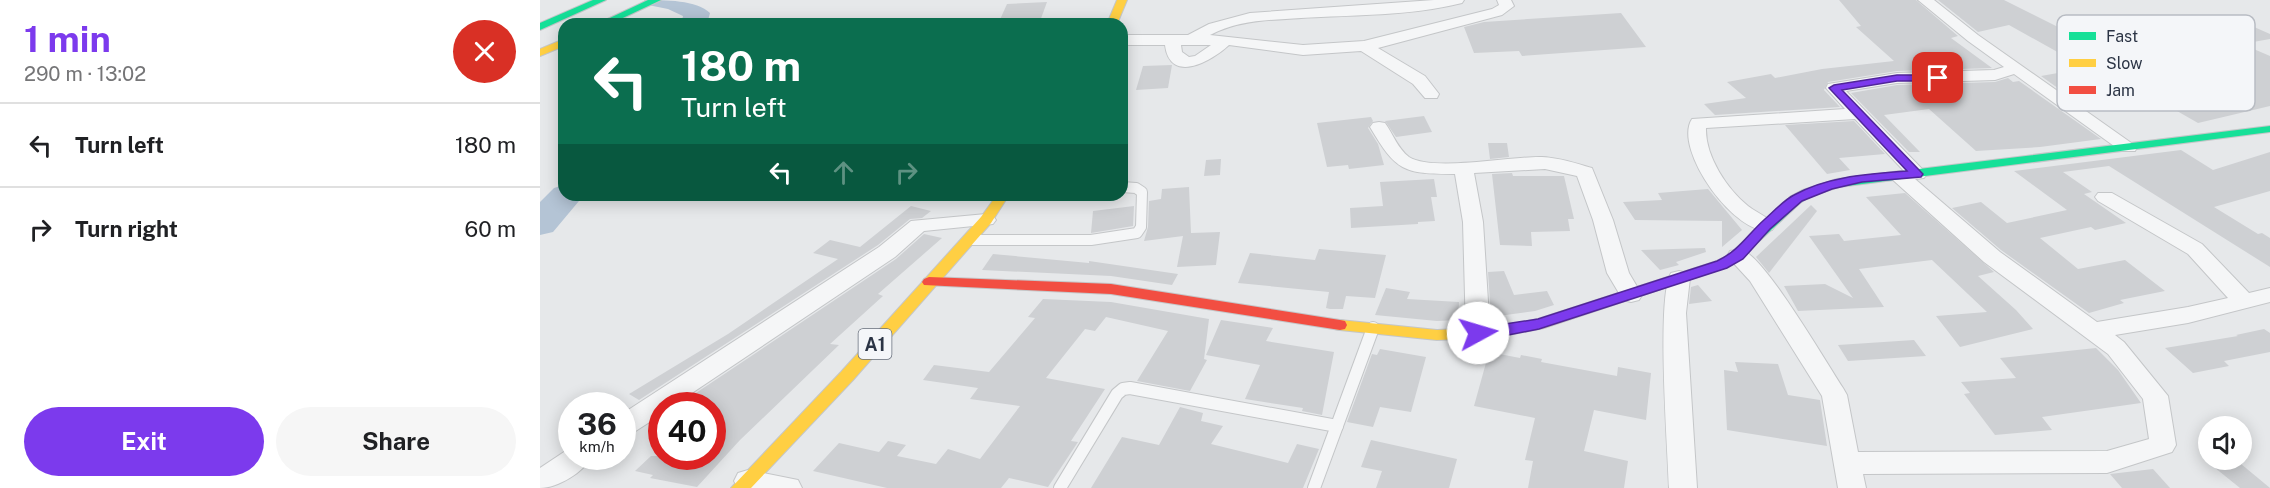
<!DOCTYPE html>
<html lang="en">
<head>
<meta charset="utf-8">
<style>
	body { margin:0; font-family:"Public Sans",sans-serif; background:#f6f6f6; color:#202124; height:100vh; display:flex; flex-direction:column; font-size:22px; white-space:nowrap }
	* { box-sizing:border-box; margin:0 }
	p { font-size:20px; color:#757577 }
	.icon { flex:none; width:33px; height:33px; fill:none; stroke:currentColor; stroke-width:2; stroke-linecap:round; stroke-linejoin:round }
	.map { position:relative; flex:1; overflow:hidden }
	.side { display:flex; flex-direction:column; background:#fff; width:540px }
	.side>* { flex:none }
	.top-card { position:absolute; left:18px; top:18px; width:570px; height:183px; border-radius:18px; box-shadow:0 3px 15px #0003; background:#0b6e4f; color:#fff; overflow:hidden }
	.controls { position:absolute; left:1658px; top:416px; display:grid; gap:12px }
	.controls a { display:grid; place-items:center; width:54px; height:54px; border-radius:50%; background:#fff; box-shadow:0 3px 15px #0003; font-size:30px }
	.speed { position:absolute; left:18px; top:392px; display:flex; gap:12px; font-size:30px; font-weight:700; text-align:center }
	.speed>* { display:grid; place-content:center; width:78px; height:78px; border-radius:50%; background:#fff; box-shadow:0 3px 15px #0003; line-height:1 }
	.speed small { font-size:15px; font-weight:400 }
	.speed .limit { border:9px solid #d22; background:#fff; color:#111 }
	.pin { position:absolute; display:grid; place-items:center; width:51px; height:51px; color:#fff; margin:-26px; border-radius:12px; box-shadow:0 3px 9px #0006 }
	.me { position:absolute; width:66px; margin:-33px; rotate:84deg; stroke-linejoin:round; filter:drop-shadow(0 0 4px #0008) }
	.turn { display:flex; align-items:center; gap:21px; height:126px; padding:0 24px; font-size:27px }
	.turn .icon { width:78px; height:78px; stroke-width:2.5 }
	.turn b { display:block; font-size:42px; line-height:51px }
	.lanes { display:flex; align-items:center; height:57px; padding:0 24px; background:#0003; justify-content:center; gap:30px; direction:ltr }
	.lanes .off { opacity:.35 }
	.round { display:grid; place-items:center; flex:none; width:63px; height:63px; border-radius:32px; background:#f6f6f6 }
	.overview { display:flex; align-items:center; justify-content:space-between; height:102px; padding:0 24px }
	h1 { font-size:36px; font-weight:700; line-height:45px; color:#7c3aed }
	.action { display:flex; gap:12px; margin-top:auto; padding:12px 24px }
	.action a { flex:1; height:69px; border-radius:36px; background:#7c3aed; color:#fff; font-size:24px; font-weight:700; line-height:69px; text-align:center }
	.action a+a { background:#f6f6f6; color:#202124 }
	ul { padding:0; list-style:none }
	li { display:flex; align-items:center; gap:18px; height:84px; padding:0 24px; border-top:2px solid #e0e0e0 }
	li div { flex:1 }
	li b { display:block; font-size:22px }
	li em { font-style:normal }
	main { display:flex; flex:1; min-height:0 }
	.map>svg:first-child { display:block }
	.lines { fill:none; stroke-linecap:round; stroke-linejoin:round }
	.river { fill:#b4c4d5; fill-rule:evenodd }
	.building { fill:#ced0d3 }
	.lane-far1-casing { stroke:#c4c6c8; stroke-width:12 }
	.lane-casing { stroke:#c4c6c8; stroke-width:14 }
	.street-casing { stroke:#c4c6c8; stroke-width:2 }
	.fast-casing { stroke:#c4c6c8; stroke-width:2 }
	.slow-casing { stroke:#c4c6c8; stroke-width:2 }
	.jam-casing { stroke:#c4c6c8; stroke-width:2 }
	.lane-far1 { stroke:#f5f6f7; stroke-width:10 }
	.lane { stroke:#f5f6f7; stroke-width:12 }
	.street { fill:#f5f6f7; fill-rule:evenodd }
	.fast { fill:#16e098; fill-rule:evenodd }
	.slow { fill:#ffcf43; fill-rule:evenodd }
	.jam { fill:#f24e42; fill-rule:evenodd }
	.route { fill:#7c3aed; stroke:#51269a; stroke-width:1.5 }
	.labels { text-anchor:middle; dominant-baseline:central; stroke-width:6; stroke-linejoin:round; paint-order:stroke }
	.shield { fill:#f4f6f9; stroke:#676e7b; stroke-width:1.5 }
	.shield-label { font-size:18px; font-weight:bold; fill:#2b3445 }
	.key { fill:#f4f6f9; stroke:#b8bcc3; stroke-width:1.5 }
	.key-label { font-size:16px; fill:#2b3445 }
</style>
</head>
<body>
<main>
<section class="side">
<div class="overview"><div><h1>1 min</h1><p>290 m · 13:02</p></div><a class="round" style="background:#d93025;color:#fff"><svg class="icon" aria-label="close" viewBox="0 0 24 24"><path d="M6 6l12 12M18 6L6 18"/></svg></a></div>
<ul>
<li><svg class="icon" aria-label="left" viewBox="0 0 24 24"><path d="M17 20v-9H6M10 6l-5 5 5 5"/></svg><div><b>Turn left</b></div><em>180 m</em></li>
<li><svg class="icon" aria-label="right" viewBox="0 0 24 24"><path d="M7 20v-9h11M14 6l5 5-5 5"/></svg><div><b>Turn right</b></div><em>60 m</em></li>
</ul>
<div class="action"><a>Exit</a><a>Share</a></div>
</section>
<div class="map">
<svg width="1730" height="488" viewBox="0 0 1730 488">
	<rect width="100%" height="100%" fill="#e6e8ea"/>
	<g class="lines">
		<!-- river -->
		<g class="river">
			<path d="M104,0c21,0 53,0 66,13l-3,11h-26l2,-8 -15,-7 -20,-4z"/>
			<polygon points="24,185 24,195 44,195 13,232 0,235 0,202 14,188"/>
		</g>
	</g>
	<!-- building -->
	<g class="building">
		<polygon points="1299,0 1376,0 1418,36 1411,38 1452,68 1357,71 1288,82 1284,90 1300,107 1175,115 1164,104 1206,98 1187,82 1231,74 1235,78 1282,69 1354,61 1316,27 1321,26"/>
		<polygon points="1398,0 1464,0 1526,31 1588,20 1627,38 1705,23 1730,34 1730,39 1702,44 1730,56 1730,106 1658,123 1602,91 1540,104 1501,76 1546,68 1469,25 1438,32"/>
		<polygon points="507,2 499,24 458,24 467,4"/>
		<polygon points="1081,13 1106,47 982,56 979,51 934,53 924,27 944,22"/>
		<polygon points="632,65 628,88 596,90 603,66"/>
		<polygon points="1468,78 1473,82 1479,81 1561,139 1500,147 1436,151 1389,109 1344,115 1380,152 1369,152 1311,93 1357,85 1455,82"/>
		<polygon points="884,116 892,132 856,137 845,121"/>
		<polygon points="831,117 833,121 828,128 838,144 844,165 809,169 808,165 787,167 777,123"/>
		<polygon points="1314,121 1345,154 1299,158 1310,170 1287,174 1245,125"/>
		<polygon points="948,143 967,143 969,157 950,159"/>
		<polygon points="1641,150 1673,170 1730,152 1730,191 1674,207 1718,234 1722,233 1730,238 1730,267 1569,166 1523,172 1552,192 1544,194 1586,223 1555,230 1551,227 1500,238 1538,269 1585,260 1625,291 1580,300 1584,303 1549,313 1461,250 1412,208 1441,202 1467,223 1527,210 1474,171"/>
		<polygon points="681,159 680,175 664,176 666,160"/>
		<polygon points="972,173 973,176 1024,176 1034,219 1028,219 1030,231 991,232 992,246 960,245 952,174"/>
		<polygon points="894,179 897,197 891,197 895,221 878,222 878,224 811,228 810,208 843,206 840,182"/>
		<polygon points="649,187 651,233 680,232 676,265 637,267 643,236 604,241 608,227 609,201 621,199 622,189"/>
		<polygon points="1168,189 1202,230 1182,247 1182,221 1095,220 1083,202 1122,200 1118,193"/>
		<polygon points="1365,193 1454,272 1438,276 1476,310 1493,329 1420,347 1396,316 1447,312 1392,260 1319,269 1344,307 1258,311 1244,286 1285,284 1313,298 1269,236 1299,234 1304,241 1361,235 1326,197"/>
		<polygon points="1271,205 1277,211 1229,273 1216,257"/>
		<polygon points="371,206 391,211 382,218 370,219 338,245 99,400 89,394 188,334 298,259 273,253 290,240 320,247"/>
		<polygon points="594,206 593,226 551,233 553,211"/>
		<polygon points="384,234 402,238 338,294 343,296 290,344 299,345 200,440 157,487 110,478 113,475 95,471 111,456 172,456 172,405 138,405 356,259"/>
		<polygon points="1165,248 1166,252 1136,262 1139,265 1120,270 1101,250"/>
		<polygon points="779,249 846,255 835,298 806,296 803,309 790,309 786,308 789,292 698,283 710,253 775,260"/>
		<polygon points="453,254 549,263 549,261 638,274 632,285 571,276 442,270"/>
		<polygon points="964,271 974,295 1007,291 1014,305 995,311 951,317 948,272"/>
		<polygon points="1158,285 1172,301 1149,304 1151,287"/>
		<polygon points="846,288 870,292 867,299 919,302 918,320 897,321 835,315"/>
		<polygon points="503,299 571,302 669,319 664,359 667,360 650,391 597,381 628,331 566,317 555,331 545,329 506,378 565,389 531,441 538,442 508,487 469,478 461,488 347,488 273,471 299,443 339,452 348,441 366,445 357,456 396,464 408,449 440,459 480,406 430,399 438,388 383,380 394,365 449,372 495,318 488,317"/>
		<polygon points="681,320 733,328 726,341 794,352 782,415 762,411 763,408 705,399 720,365 666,355"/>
		<polygon points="1724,329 1730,333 1730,352 1684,361 1689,366 1653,373 1625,348 1698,336 1696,335"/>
		<polygon points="1374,340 1386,356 1308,361 1298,345"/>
		<polygon points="1556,348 1578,370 1601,403 1502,417 1512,430 1455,435 1424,394 1430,393 1421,382 1476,378 1460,358"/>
		<polygon points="840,349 886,357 871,412 840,407 833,427 807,422 832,354 837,355"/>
		<polygon points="949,352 980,358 981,355 1002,359 1001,362 1077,376 1078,367 1111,373 1106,420 1054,410 1044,451 1088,461 1084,488 988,488 993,461 985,460 995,418 934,406"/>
		<polygon points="1195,362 1238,364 1248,395 1280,400 1287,446 1187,430 1184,370 1198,372"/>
		<polygon points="640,407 663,413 661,421 683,426 671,444 748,463 757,444 779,449 763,488 551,488 582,437 619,445"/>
		<polygon points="831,440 917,459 909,488 836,488 842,471 821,467"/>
		<polygon points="1664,459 1695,459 1730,488 1700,488"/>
		<polygon points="1613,469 1630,488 1582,488 1570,474"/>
	</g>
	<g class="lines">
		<!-- lane-far1 casing -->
		<g class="lane-far1-casing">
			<polyline id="lane-far1" points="433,240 551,240 597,233 601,227 602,192 596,188 582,187"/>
		</g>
		<!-- lane casing -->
		<g class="lane-casing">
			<g id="lane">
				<polyline points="520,488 577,394 583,389 590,388 797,426"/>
				<polyline points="774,488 833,328"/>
			</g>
		</g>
		<!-- street casing -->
		<g class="street-casing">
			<g id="street">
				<path d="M894,0h30l-2,3c-52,13 -108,12 -161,15 -31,2 -63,2 -91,17l93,10 61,-4 128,-32 7,-4 -2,-5h14l3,6 -12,9 -124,33 47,28 14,18 -2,4h-12l-12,-14 -52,-33 -58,4 -74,-10c-17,16 -59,40 -64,0h-43v-10h66l21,-11 41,-11zM641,45h30l-16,11 -6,1 -7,-5z"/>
				<path d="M1378,0h16l44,35 159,112 -2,4h-14l-107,-77 -19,6 -98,3 -51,8 81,83 -3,4 -9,1 85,73 97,70 91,-15 40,-9 -40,-44 -90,-53 -3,-4 3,-4h14l90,51 47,49 21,-5v14l-82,21 -73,12 9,7 44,54 8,49 -4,7 -65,21 -244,1 3,14h-28l-16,-92 -72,-115 -23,-25 3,-5c5,-1 9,-2 14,0 23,10 82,111 99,137l4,7 11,57 249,-1 42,-12 -6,-40 -35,-45 -124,-92 -91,-82 -3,-4 3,-4 11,-1 -49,-52 -149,9c-1,28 21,61 42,78 9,7 21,11 27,20l-3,4c-35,9 -100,-81 -80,-111l153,-10 -19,-21 2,-4 69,-11 97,-3 10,-3 -36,-26z"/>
				<path d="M839,122l6,1c8,11 13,26 24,34 24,15 103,-1 133,0 18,1 33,6 50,11l21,52 16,53 13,22 -3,5 -8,2 -8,-2 -16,-27 -14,-53 -16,-44 -32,-7 -71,4 9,49 7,111 -4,6 -8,2 -8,-2 -4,-6 -3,-111 -8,-48c-52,0 -59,-3 -85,-47l3,-4z"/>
				<polygon points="446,214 453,216 456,220 453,224 384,231 355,257 134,405 122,405 122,414 91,434 82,437 82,414 339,247 371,221"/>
				<path d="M1139,271l8,2 3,5 -4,35 11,175h-28c-1,-38 -13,-191 2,-215z"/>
				<path d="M30,448h2v8h20c-8,16 -34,32 -52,32v-20z"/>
				<polygon points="208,470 258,480 262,488 198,488 194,481 198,473"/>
			</g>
		</g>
		<!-- fast casing -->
		<g class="fast-casing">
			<g id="fast">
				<polygon points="53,0 66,0 0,30 0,23"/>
				<polygon points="108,0 121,0 70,24 57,24"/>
				<polygon points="1730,126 1730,132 1299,187 1271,196 1260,203 1200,259 1195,260 1188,256 1250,197 1263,190 1297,179"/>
			</g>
		</g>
		<!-- slow casing -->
		<g class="slow-casing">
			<g id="slow">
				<polygon points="577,0 587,0 577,24 567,24"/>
				<polygon points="24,39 24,46 0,56 0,49"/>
				<polygon points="457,195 469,195 451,223 313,380 211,488 191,488 301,372 441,217"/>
				<polygon points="1195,252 1202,256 1187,267 1004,328 958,337 897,340 800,330 795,329 793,325 795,321 800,320 897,330 958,327 998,319 1177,261"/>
			</g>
		</g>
		<!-- jam casing -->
		<g class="jam-casing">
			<polygon id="jam" points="389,277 571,284 800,320 805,321 807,325 805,329 800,330 571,294 384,285 382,282 384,279"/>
		</g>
		<!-- lane-far1 -->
		<use href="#lane-far1" class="lane-far1"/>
		<!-- lane -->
		<use href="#lane" class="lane"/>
		<!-- street -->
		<use href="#street" class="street"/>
		<!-- fast -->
		<use href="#fast" class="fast"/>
		<!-- slow -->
		<use href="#slow" class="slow"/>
		<!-- jam -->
		<use href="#jam" class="jam"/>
	</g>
	<!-- route -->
	<path class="route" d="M1357,75h41l5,3 -5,3h-41l-55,9 79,82 2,2 -2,3 -59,5 -30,7 -30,12 -32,28 -27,30 -16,9 -188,61 -41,8h-25l-3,-4 3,-4 65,-10 179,-58c23,-11 30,-26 48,-42 9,-8 19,-19 29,-24 34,-19 75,-21 113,-24l-78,-83 5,-3z"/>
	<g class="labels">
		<!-- shield labels -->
		<rect class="shield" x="318.5" y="329" width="33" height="30" rx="4.5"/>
		<g class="shield-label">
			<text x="335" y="344">A1</text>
		</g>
	</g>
	<!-- legend -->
	<rect x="1517" y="15" width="198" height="96" rx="9" class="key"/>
	<rect x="1529" y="32" width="27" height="8" fill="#16e098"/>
	<rect x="1529" y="59" width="27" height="8" fill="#ffcf43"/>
	<rect x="1529" y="86" width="27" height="8" fill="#f24e42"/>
	<g class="key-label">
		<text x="1566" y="42">Fast</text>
		<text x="1566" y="69">Slow</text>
		<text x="1566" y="96">Jam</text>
	</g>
</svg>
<div class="controls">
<a><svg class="icon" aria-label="sound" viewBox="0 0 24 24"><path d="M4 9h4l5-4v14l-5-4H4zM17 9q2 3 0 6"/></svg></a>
</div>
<div class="speed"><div>36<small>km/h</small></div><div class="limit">40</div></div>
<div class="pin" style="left:1398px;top:78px;background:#d93025"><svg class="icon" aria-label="arrive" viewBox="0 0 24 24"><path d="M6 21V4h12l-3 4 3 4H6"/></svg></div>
<svg class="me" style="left:938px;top:333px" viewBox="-20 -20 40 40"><circle r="19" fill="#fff"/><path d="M0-13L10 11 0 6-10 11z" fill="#7c3aed"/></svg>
<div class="top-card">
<div class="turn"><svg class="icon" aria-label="left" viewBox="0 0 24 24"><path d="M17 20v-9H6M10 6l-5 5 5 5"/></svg><div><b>180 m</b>Turn left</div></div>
<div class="lanes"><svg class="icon" aria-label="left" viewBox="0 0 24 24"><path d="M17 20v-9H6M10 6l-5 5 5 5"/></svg><svg class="icon off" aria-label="ahead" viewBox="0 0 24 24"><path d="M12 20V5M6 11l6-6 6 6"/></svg><svg class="icon off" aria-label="right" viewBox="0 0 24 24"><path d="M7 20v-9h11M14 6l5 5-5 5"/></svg></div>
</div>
</div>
</main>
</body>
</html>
